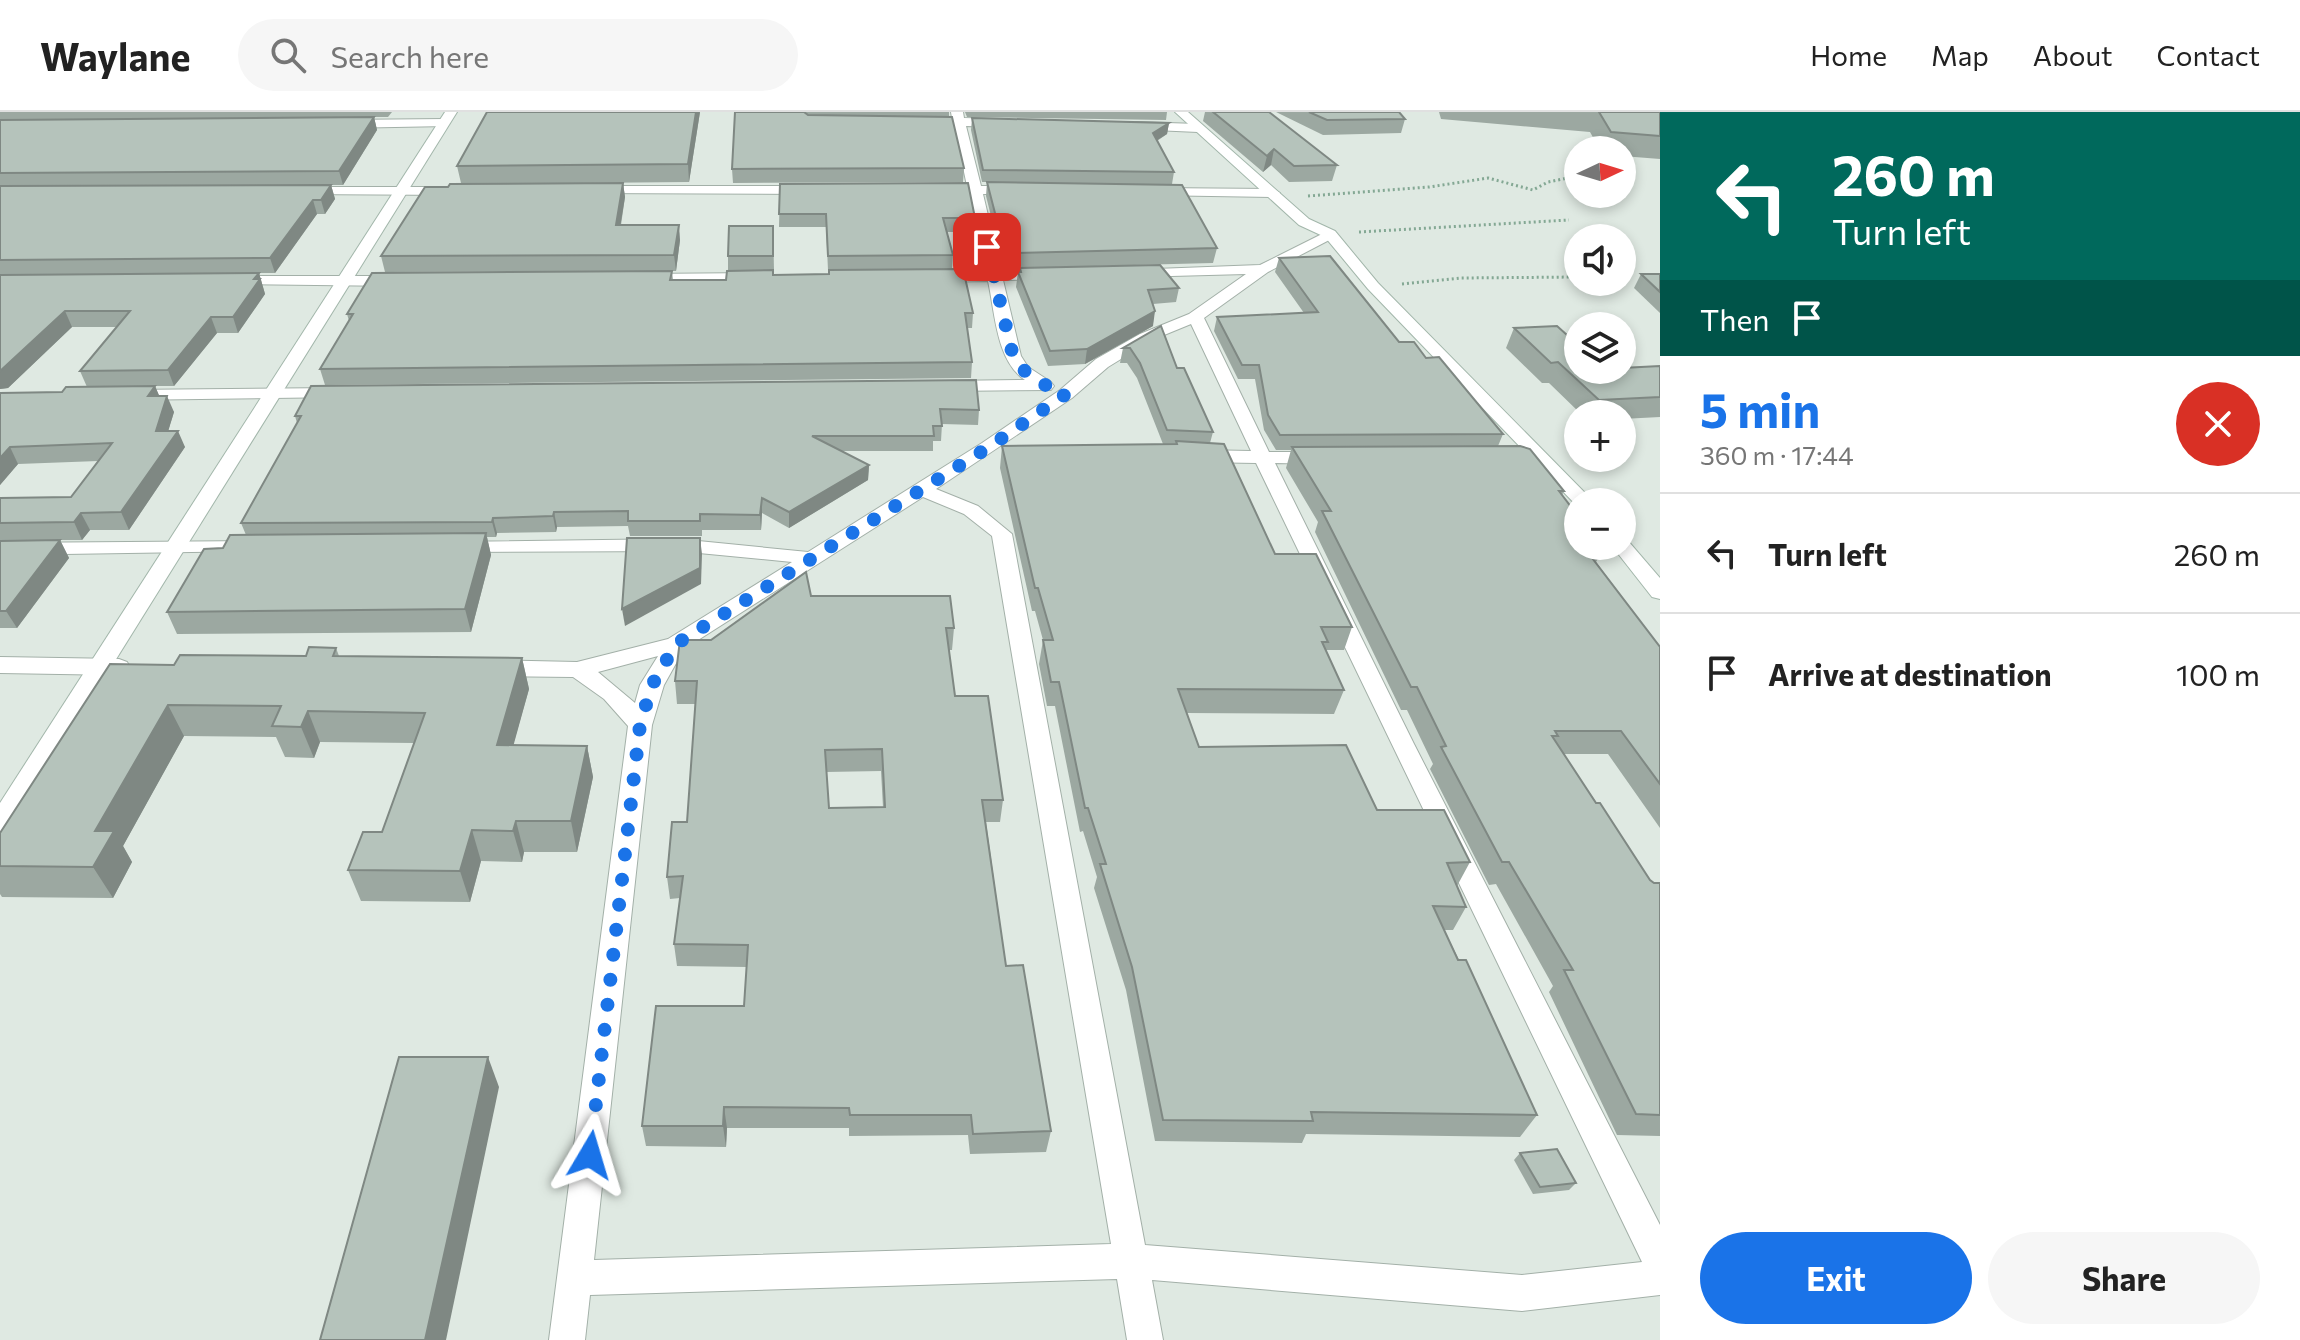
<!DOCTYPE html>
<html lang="en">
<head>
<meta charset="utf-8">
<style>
	body { margin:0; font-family:Commissioner,sans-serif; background:#f6f6f6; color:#222; height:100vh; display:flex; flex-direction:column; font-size:30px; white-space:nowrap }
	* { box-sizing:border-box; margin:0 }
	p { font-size:26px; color:#767676 }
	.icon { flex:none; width:44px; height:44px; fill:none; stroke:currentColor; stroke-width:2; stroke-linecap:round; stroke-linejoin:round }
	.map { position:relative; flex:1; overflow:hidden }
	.details { display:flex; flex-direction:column; background:#fff; width:640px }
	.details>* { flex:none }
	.guide { background:#00695c; color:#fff; overflow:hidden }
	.needle { width:52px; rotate:86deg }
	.tools { position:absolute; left:1564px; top:24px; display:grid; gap:16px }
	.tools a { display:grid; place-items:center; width:72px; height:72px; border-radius:50%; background:#fff; box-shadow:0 4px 12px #0003; font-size:40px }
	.pin { position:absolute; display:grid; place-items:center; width:68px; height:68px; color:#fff; margin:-34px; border-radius:16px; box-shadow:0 4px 12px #0006 }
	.me { position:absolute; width:88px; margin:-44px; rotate:7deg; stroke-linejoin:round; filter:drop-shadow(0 0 6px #0008) }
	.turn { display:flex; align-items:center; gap:28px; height:168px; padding:0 40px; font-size:36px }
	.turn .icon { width:104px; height:104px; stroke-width:2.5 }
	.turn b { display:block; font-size:56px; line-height:68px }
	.then { display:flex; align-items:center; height:76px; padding:0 40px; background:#0003; gap:16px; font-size:30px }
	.round { display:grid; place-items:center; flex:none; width:84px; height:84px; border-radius:42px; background:#f6f6f6 }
	.headline { display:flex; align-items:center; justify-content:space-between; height:136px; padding:0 40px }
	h1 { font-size:48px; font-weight:700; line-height:60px; color:#1a73e8 }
	.button { display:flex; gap:16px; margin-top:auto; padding:16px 40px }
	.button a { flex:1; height:92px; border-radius:48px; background:#1a73e8; color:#fff; font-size:32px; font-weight:700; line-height:92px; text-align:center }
	.button a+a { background:#f6f6f6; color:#222 }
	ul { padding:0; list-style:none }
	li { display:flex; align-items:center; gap:24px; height:120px; padding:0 40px; border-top:2px solid #e0e0e0 }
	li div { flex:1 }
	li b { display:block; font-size:30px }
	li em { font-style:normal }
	header { display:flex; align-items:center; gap:48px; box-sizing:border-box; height:112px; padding:0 40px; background:#fff; border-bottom:2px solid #e0e0e0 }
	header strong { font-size:38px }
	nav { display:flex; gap:44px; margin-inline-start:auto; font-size:28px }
	.search { width:560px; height:72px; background:#f6f6f6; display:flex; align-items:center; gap:20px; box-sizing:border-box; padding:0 28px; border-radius:44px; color:#767676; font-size:30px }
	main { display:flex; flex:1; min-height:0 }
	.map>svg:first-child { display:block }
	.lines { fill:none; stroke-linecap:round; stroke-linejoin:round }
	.street-casing { stroke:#a3b0a8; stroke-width:2 }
	.secondary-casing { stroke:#a2b6aa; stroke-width:2 }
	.path { stroke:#84a894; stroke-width:3; stroke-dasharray:2 3; stroke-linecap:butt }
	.street { fill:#fff; fill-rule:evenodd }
	.secondary { fill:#fff; fill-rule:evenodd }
	.wall { fill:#9ca8a1; fill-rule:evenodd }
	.shaded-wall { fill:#7f8883 }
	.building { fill:#b5c3bb; stroke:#7f8883; stroke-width:2; fill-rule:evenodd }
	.route { stroke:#1a73e8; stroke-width:14; stroke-dasharray:0 25.2 }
</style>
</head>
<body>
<header>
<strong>Waylane</strong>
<div class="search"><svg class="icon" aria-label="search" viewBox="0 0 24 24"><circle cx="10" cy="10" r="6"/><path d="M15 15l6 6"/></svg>Search here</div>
<nav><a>Home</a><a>Map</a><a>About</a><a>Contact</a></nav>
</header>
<main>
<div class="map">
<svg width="1660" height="1228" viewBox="0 0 1660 1228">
	<rect width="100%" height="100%" fill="#dfe9e2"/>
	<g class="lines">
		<!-- street casing -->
		<g class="street-casing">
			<g id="street">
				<path d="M951,0h12l1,6 40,1 6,4 -6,4 -38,-1 15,60h37l7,4 -7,4h-35l18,77h49l7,4 -7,4 -47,1 18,76 7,11 23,15 3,4 -3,4 -105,1 -9,-5 9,-5 79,-1c-29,-19 -30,-68 -37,-99l-54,1 -8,-5 8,-5h52l-17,-78h-30l-7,-4 7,-4h28l-13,-61h-33l-6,-4 6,-4 31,1z"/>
				<polygon points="444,7 448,8 448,14 342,16 336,12 342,8"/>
				<polygon points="1136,10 1198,12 1204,16 1198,20 1132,17 1130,14"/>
				<polygon points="591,74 810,74 817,78 810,82 586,81 586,75"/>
				<polygon points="303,75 454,75 461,79 454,83 298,82 298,76"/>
				<polygon points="1155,76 1273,77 1280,81 1273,85 1150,83 1148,80"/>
				<path d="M1330,118l7,4 -2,3 -67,35 -64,46 65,134h53l9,6 -9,6 -47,-1 139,281 246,481v70l-138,16 -370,-31 11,60h-36l-10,-61 -527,16 -5,45h-36l79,-614 -24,-27 -31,-22 -81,-1 -8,-3 -3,-5 3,-5 8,-3 85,2 91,-23 124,-77 -114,-11 -221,1 -7,-2 -3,-4 3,-4 228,-3 130,13 174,-109 78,-53 36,-31 44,-25 49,-20 57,-40 -112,3 -5,-1v-6l131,-5zM1191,212l60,127 -52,-1 -9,6 9,6 57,1 386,799 -120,13 -377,-30 -133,-711 -34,-28 -42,-17 136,-91 36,-31 44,-27zM923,385l41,17 28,22 119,708 -517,16 58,-535 12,-40 20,-36zM658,544l-18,29 -5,18 -37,-31z"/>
				<polygon points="758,161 763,163 763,169 642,172 634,167 642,162"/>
				<polygon points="230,164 398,164 406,169 398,174 225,172 225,166"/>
				<polygon points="338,276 344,277 347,281 344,285 126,288 117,283 126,278"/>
				<polygon points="256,429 263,431 266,435 263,439 0,443 0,431"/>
				<polygon points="0,545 119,547 127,550 130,555 127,560 119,563 0,561"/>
			</g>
		</g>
		<!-- secondary casing -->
		<g class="secondary-casing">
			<g id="secondary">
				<polygon points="445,0 457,0 9,719 0,722 0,691"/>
				<polygon points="1175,0 1188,0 1309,107 1335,119 1378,171 1594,390 1578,390 1577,394 1368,177 1325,125 1299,113"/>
				<polygon points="1622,428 1629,430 1660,466 1660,487 1652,485 1612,434 1622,434"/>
			</g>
		</g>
		<!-- path -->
		<g class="path">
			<polyline points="1308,84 1429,75 1488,66 1533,78 1548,70 1578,64"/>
			<polyline points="1359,120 1569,108"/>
			<polyline points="1402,172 1461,166 1578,165"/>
		</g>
		<!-- street -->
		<use href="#street" class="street"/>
		<!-- secondary -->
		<use href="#secondary" class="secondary"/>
	</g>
	<!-- wall -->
	<g class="wall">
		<polygon points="0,0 392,0 388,5 374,5 377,18 343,73 331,73 335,87 325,102 317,102 275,161 59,162 259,161 265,182 238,221 217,221 174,274 155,274 159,284 174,300 168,319 185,335 129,418 90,418 82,428 31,428 60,428 69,446 17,516 0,516 0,386 71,385 98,349 18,352 0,373 0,281 62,280 87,275 80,259 117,215 72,215 8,276 0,277"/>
		<polygon points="700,0 689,70 582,71 623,71 625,85 621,113 680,128 676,159 385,160 381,144 448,75 461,71 457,54"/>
		<polygon points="735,0 949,0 949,5 807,3 964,56 963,70 733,71 732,57"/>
		<polygon points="965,0 1167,0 1166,8 967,5"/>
		<polygon points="1205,0 1269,0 1337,53 1332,69 1289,70 1271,53 1263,60 1203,9"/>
		<polygon points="1276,0 1399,0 1405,7 1401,21 1323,23"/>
		<polygon points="1439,0 1660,0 1660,47 1622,44 1622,38 1600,38 1590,20 1441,7"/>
		<polygon points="972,6 1169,11 1167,22 1157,29 1174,60 1172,72 1217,136 1213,151 1014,156 1002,120 995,120 986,84 987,70 982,70 971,18"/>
		<polygon points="780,72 975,106 974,120 947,120 953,143 952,157 828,158 826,115 779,115"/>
		<polygon points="773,114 774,158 728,158 728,144"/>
		<polygon points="1279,146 1399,230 1426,246 1503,322 1498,334 1564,379 1562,383 1603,438 1596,450 1660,535 1660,716 1608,642 1563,642 1650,768 1654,771 1660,771 1660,1024 1617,1023 1549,880 1553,874 1496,772 1489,773 1430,657 1433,652 1407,598 1401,598 1315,420 1318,410 1286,356 1291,338 1276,338 1264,318 1255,267 1238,267 1214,219 1217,205 1304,201 1275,160"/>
		<polygon points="1020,156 1179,176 1176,190 1153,192 1153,214 1085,252 1048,254 1016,175 1018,160 1020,160"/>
		<polygon points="672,159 673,168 726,168 773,163 973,201 972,216 967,216 972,250 971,266 325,273 320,257 349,209 347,202"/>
		<polygon points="1641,162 1660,162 1660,201 1634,176"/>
		<polygon points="1161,214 1177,256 1213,320 1210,331 1275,442 1352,515 1344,538 1325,538 1344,578 1334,602 1186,601 1199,635 1377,698 1470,750 1457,774 1466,795 1453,818 1444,818 1537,1003 1520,1025 1306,1022 1302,1031 1155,1029 1126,878 1094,776 1097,765 1083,719 1080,720 1055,594 1047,594 1039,552 1043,528 1035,499 1032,499 1000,356 1002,334 1163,332 1137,266 1127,251 1120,251 1123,236"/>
		<polygon points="1514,216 1578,258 1660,254 1660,305 1622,307 1622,302 1581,302 1549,271 1542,271 1506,236"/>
		<polygon points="311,274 979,298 978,313 942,312 941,329 933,329 933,339 841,339 869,353 868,368 789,416 762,401 761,418 702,418 702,424 630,424 628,414 557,415 556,420 497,421 496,425 487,425 491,443 471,520 177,522 167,500 223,436 246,423 241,411 297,311 295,304"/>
		<path d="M811,484l143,32 -2,22h-3l6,46 48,104 -3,22h-14l20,144 45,165 -5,21 -76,2 -2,-19 -119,1v-8h-122l-1,19 -80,-1 -4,-20 102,-120 3,-39 -70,-1 -3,-22 6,-46 -10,1 -3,-22 20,-55 8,-118h-18l-2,-23zM881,659l2,36 -54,1 -3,-36z"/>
		<polygon points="336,536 339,544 522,546 529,577 513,633 587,634 593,665 577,740 524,740 522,750 481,749 470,790 361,789 348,758 382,720 414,631 320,630 314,646 285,645 276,625 184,624 123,734 132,750 113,786 2,785 0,782 0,721 174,553 306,544"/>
		<polygon points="1520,1041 1576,1071 1569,1078 1533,1082 1514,1048"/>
	</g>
	<!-- shaded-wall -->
	<g class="shaded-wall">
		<polygon points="696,0 700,0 689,70 688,52"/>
		<polygon points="374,5 377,18 343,73 339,59"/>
		<polygon points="1169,11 1167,22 1151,32 1153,21"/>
		<polygon points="1274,37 1271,53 1263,60 1267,44"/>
		<polygon points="623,71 625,85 618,128 616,113"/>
		<polygon points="331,73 335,87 325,102 321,88"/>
		<polygon points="313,88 317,102 275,161 270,146"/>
		<polygon points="679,113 680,128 676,159 674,143"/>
		<polygon points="259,161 265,182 238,221 233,205"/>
		<polygon points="65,199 72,215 8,276 0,277 0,259"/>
		<polygon points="1155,199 1153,214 1085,252 1087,237"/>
		<polygon points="211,205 217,221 174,274 168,258"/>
		<polygon points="155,274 162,290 148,284"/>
		<polygon points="167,284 174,300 163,336 156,319"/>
		<polygon points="178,319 185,335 129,418 121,400"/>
		<polygon points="10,335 18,352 0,373 0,346"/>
		<polygon points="869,353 868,368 789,416 789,400"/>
		<polygon points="762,386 762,401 761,418 760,403"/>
		<polygon points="554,400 557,415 556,420 553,404"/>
		<polygon points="81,401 90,418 82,428 74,410"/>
		<polygon points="493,406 497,421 496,425 492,410"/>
		<polygon points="486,421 491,443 471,520 465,497"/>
		<polygon points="700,426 702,442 701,472 625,514 622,497"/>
		<polygon points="60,428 69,446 17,516 6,499"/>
		<polygon points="522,546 529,577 505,664 497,633"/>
		<polygon points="168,593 184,624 123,734 132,750 113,786 93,755 95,719"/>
		<polygon points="308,599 320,630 314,646 301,615"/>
		<polygon points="587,634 593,665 577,740 571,709"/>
		<polygon points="516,709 524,740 522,750 513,719"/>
		<polygon points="472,718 481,749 470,790 460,759"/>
		<polygon points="488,945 499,975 446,1228 425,1228"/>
		<polygon points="724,995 727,1016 726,1035 723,1014"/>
	</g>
	<!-- building -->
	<g class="building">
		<polygon points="487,0 696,0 688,52 457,54"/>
		<polygon points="735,0 804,0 808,3 952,5 964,56 732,57"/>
		<polygon points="1213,0 1269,0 1337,53 1294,54 1274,37 1267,44"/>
		<polygon points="1309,0 1399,0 1405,7 1327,8"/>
		<polygon points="1599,0 1660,0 1660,24 1611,20"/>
		<polygon points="374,5 339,59 0,61 0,8"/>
		<polygon points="972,6 1169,11 1153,21 1174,60 983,58"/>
		<polygon points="987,70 1182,73 1217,136 1015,141 1004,105 996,105"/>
		<polygon points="623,71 616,113 679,113 674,143 381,144 425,75 448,75 450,72"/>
		<polygon points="968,71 975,106 943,106 953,143 828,144 826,102 779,102 780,72"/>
		<polygon points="331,73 321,88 313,88 270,146 0,148 0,74"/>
		<polygon points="729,114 773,114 773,144 728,144"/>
		<polygon points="1330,144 1399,230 1414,230 1426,246 1439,245 1503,322 1280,323 1268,303 1259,253 1242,253 1217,205 1318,200 1279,146"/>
		<polygon points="1160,153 1179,176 1148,178 1155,199 1087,237 1050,239 1018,160 1021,160 1020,156"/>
		<polygon points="957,157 957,161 964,161 973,201 965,201 972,250 320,257 353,202 347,202 372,161 672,159 670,168 726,168 727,159 773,158 773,163 829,162 829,158"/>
		<polygon points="259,161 254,167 260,167 233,205 211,205 168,258 80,259 130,199 65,199 0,259 0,163"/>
		<polygon points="1641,162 1660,162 1660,180"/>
		<polygon points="1161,214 1177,256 1184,256 1213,320 1167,318 1140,251 1130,236 1123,236"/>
		<polygon points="1557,214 1578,233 1578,258 1622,258 1622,256 1660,254 1660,285 1599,288 1558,250 1551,251 1514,216"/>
		<polygon points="976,268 979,298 940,297 942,314 933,314 934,324 812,324 869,353 789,400 762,386 760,403 700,402 700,409 628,409 628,399 554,400 553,404 493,406 492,410 241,411 301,304 295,304 311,274"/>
		<polygon points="155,274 148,284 167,284 156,319 178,319 121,400 81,401 74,410 0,411 0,386 71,385 112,331 10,335 0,346 0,281 62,280 66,275"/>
		<polygon points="1176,329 1224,332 1275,442 1316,442 1352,515 1321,515 1328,530 1322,530 1344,578 1178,577 1199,635 1346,633 1377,698 1444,698 1470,750 1447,751 1466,795 1433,794 1458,848 1466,848 1537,1003 1311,1000 1313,1009 1163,1008 1132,855 1100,752 1106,752 1088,696 1085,696 1059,570 1051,570 1043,528 1053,528 1038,476 1035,476 1002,334 1177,332"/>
		<polygon points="1520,334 1530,337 1564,379 1559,379 1578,404 1578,434 1600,434 1603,438 1586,438 1660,535 1660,672 1621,619 1555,619 1558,624 1552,624 1596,691 1600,691 1650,768 1654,771 1660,771 1660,1003 1636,1002 1564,858 1573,858 1509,750 1502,750 1441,635 1446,634 1417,575 1411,575 1322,399 1331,399 1292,335"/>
		<polygon points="486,421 465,497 167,500 204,437 223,436 230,423"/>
		<polygon points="627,426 700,426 700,456 622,497"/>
		<polygon points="60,428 6,499 0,499 0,429"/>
		<path d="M806,460l5,24h139l4,32h-8l9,68h33l15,104h-21l24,166 17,-1 28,166 -78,3 -2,-19h-121l-1,-7 -125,-1 -1,19h-81l14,-120h88l4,-61 -74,-1 9,-68 -16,1 5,-55h15l10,-141h-22l5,-41h31zM882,637l3,58 -56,1 -4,-58z"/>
		<polygon points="309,535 336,536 333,544 522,546 497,633 587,634 571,709 516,709 513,719 472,718 460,759 348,758 363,720 382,720 425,601 308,599 301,615 272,614 281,594 168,593 95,719 114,719 93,755 0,754 0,721 110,552 174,553 180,543 306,544"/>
		<polygon points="399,945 488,945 425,1228 320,1228"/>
		<polygon points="1557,1037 1576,1071 1540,1075 1520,1041"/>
	</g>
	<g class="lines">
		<!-- route -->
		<path class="route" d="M590,1043l50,-430 12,-40 24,-41 313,-197 77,-53c-22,-9 -41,-17 -53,-38l-26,-109"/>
	</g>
</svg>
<div class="tools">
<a><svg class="needle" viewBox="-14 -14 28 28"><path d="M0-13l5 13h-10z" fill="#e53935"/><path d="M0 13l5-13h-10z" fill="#767676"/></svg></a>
<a><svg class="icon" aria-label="sound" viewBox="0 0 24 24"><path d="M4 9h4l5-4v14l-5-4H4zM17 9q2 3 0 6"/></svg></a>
<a><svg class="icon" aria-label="layers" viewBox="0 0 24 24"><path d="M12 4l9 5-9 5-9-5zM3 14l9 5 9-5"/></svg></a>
<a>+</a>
<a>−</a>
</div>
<div class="pin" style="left:987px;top:135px;background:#d93025"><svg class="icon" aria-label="arrive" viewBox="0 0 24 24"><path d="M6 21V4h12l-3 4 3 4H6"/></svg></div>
<svg class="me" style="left:590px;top:1043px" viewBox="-20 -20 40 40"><path d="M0-17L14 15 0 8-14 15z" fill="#1a73e8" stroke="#fff" stroke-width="4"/></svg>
</div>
<section class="details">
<div class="guide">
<div class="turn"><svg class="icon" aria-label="left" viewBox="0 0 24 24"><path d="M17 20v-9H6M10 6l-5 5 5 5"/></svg><div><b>260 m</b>Turn left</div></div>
<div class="then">Then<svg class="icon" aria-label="arrive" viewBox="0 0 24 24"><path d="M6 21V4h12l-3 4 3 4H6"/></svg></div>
</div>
<div class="headline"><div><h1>5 min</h1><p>360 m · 17:44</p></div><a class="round" style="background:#d93025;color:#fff"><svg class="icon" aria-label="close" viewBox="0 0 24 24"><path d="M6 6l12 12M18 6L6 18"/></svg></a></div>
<ul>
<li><svg class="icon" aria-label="left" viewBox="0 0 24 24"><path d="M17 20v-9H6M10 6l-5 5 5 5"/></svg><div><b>Turn left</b></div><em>260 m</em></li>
<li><svg class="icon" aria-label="arrive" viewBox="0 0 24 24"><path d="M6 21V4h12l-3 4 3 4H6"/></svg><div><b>Arrive at destination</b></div><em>100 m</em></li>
</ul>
<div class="button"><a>Exit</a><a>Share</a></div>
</section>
</main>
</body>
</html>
